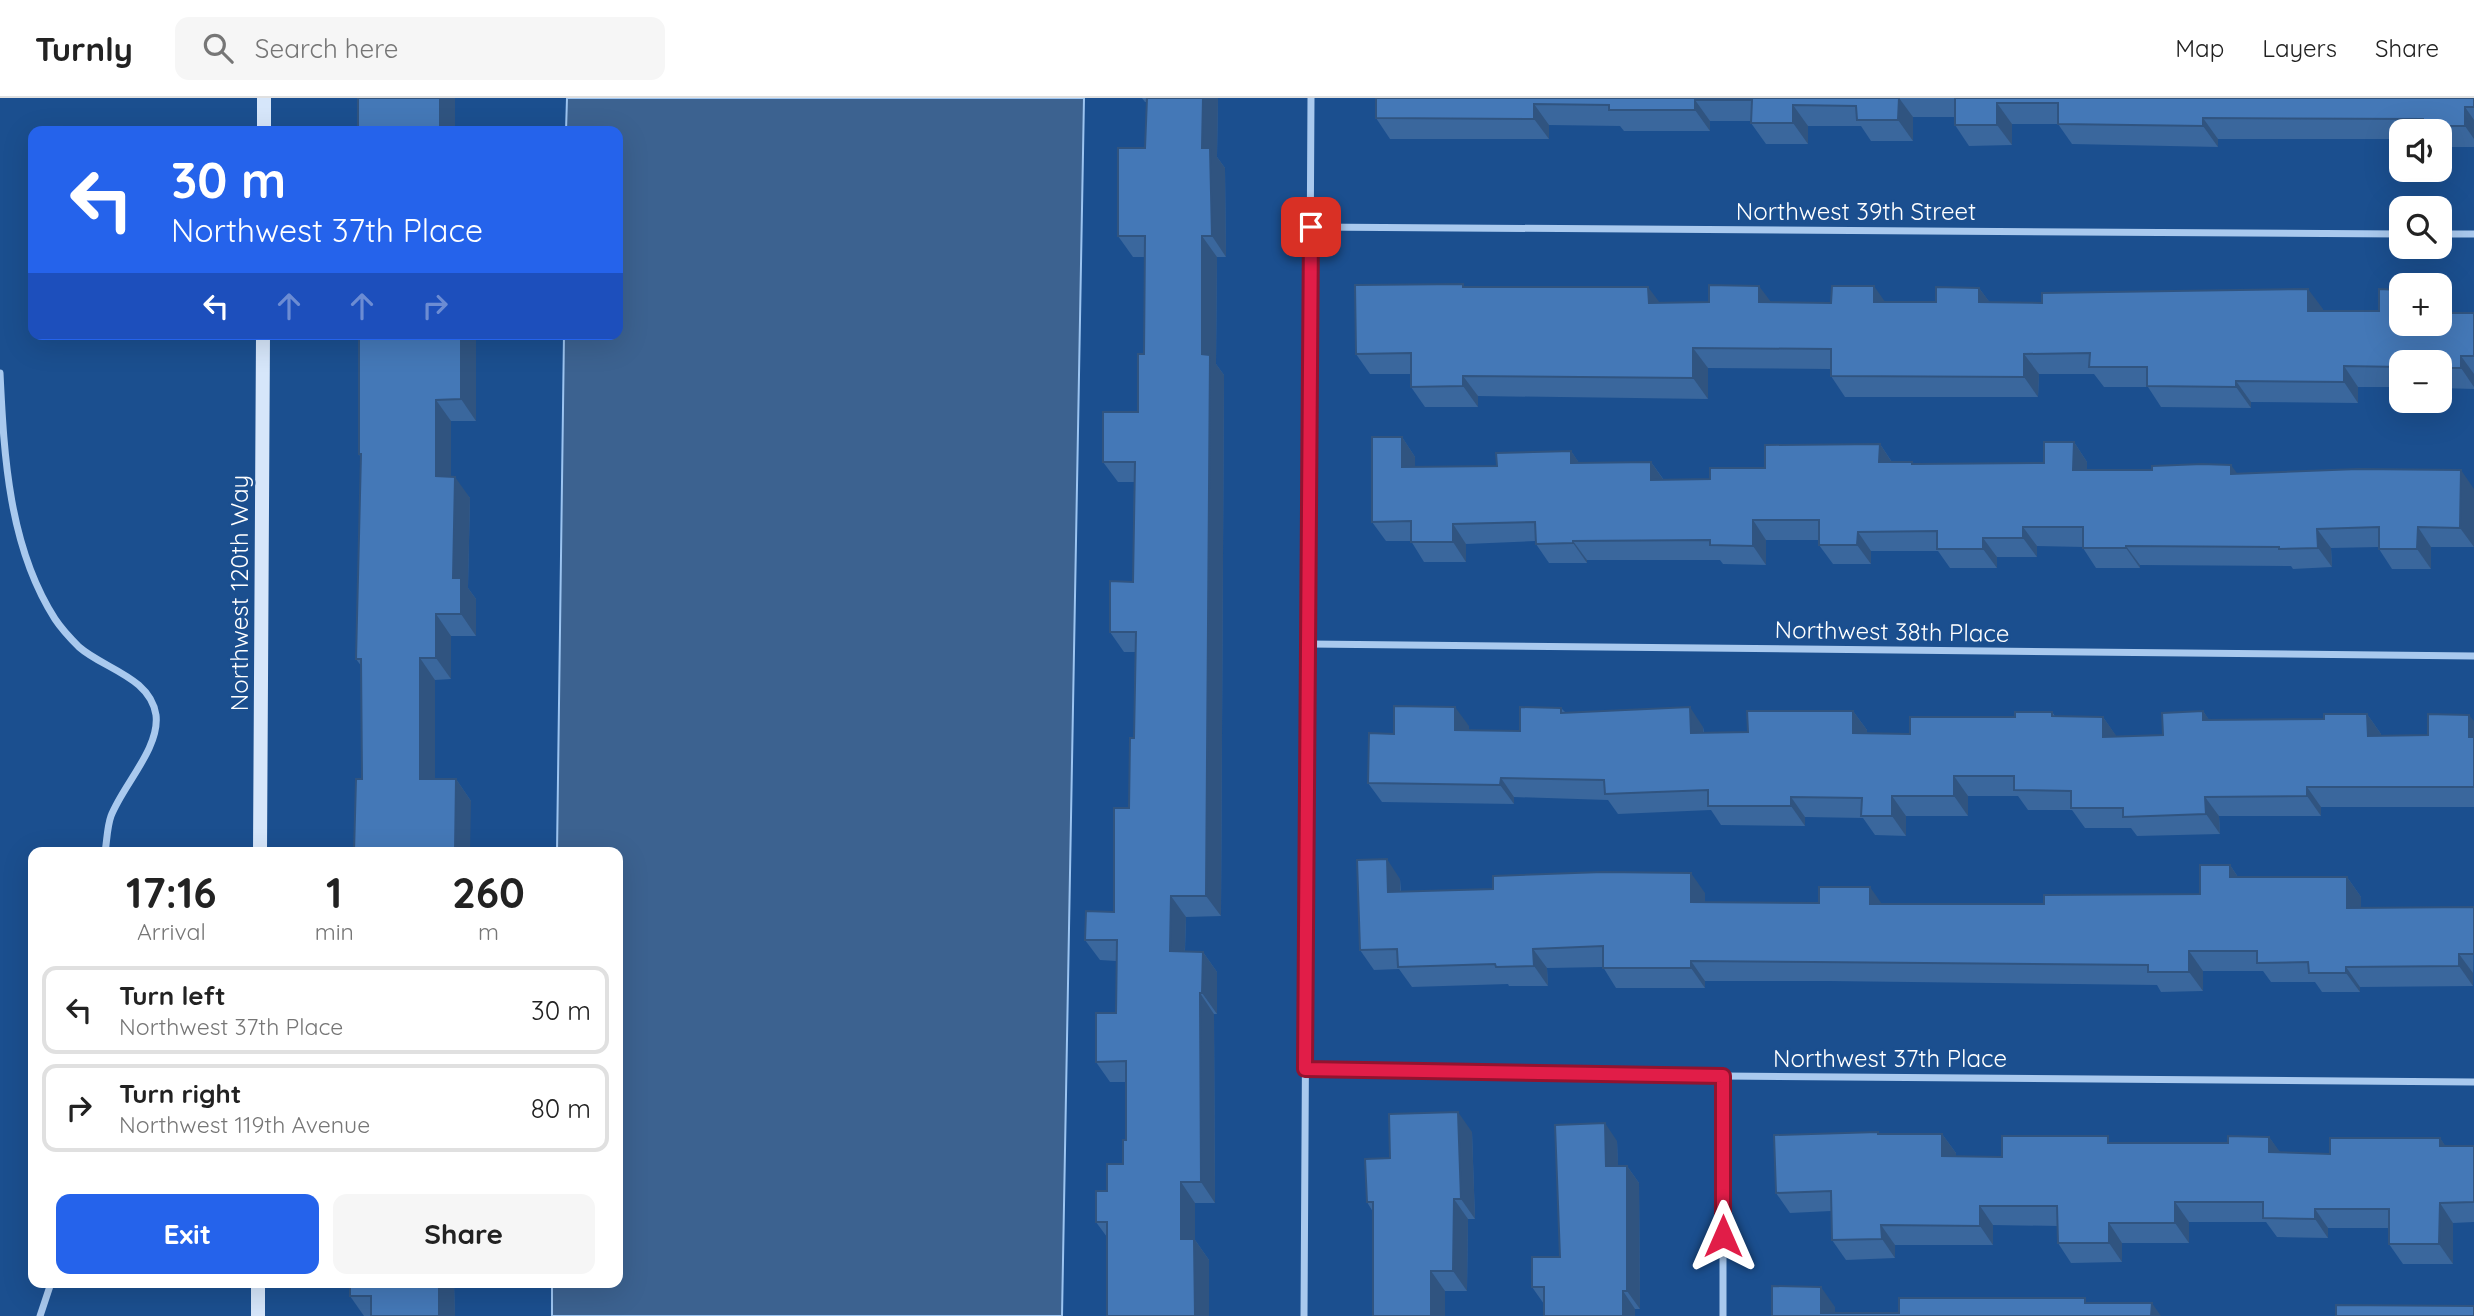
<!DOCTYPE html>
<html lang="en">
<head>
<meta charset="utf-8">
<style>
	body { margin:0; font-family:Quicksand,sans-serif; background:#f6f6f6; color:#222; height:100vh; display:flex; flex-direction:column; font-size:26px; white-space:nowrap }
	* { box-sizing:border-box; margin:0 }
	p { font-size:23px; color:#767676 }
	.icon { flex:none; width:38px; height:38px; fill:none; stroke:currentColor; stroke-width:2; stroke-linecap:round; stroke-linejoin:round }
	.map { position:relative; flex:1; overflow:hidden }
	.details { position:absolute; left:28px; top:749px; width:595px; height:441px; display:flex; flex-direction:column; background:#fff; border-radius:14px; box-shadow:0 7px 28px #0002 }
	.details>* { flex:none }
	.top-card { position:absolute; left:28px; top:28px; width:595px; height:214px; border-radius:14px; box-shadow:0 7px 28px #0002; background:#2563eb; color:#fff; overflow:hidden }
	.tools { position:absolute; left:2389px; top:21px; display:grid; gap:14px }
	.tools a { display:grid; place-items:center; width:63px; height:63px; border-radius:14px; background:#fff; box-shadow:0 7px 28px #0002; font-size:35px }
	.pin { position:absolute; display:grid; place-items:center; width:60px; height:60px; color:#fff; margin:-30px; border-radius:14px; box-shadow:0 4px 10px #0006 }
	.me { position:absolute; width:77px; margin:-38px; rotate:0deg; stroke-linejoin:round; filter:drop-shadow(0 0 5px #0008) }
	.turn { display:flex; align-items:center; gap:24px; height:147px; padding:0 28px; font-size:32px }
	.turn .icon { width:91px; height:91px; stroke-width:2.5 }
	.turn b { display:block; font-size:49px; line-height:60px }
	.lanes { display:flex; align-items:center; height:66px; padding:0 28px; background:#0003; justify-content:center; gap:35px; direction:ltr }
	.lanes .off { opacity:.35 }
	.eta { display:flex; justify-content:space-evenly; align-items:center; height:119px; text-align:center }
	.eta b { font-size:42px; font-weight:700; line-height:49px }
	.action { display:flex; gap:14px; margin-top:auto; padding:14px 28px }
	.action a { flex:1; height:80px; border-radius:14px; background:#2563eb; color:#fff; font-size:28px; font-weight:700; line-height:80px; text-align:center }
	.action a+a { background:#f6f6f6; color:#222 }
	ul { padding:0; list-style:none }
	li { display:flex; align-items:center; gap:21px; height:88px; margin:0 14px 10px; padding:0 14px; border:4px solid #e0e0e0; border-radius:14px }
	li div { flex:1 }
	li b { display:block; font-size:26px }
	li em { font-style:normal }
	header { display:flex; align-items:center; gap:42px; box-sizing:border-box; height:98px; padding:0 35px; background:#fff; border-bottom:2px solid #e0e0e0 }
	header strong { font-size:33px }
	nav { display:flex; gap:38px; margin-inline-start:auto; font-size:24px }
	.search { width:490px; height:63px; background:#f6f6f6; display:flex; align-items:center; gap:18px; box-sizing:border-box; padding:0 24px; border-radius:14px; color:#767676; font-size:26px }
	.map>svg:first-child { display:block }
	.water { fill:#3c6290; stroke:#9cc4f0; stroke-width:2 }
	.lines { fill:none; stroke-linecap:round; stroke-linejoin:round }
	.street { stroke:#a9c9ee; stroke-width:7 }
	.secondary { stroke:#d6e6fa; stroke-width:14 }
	.wall { fill:#3a679d }
	.shaded-wall { fill:#305480 }
	.building { fill:#4478b7; stroke:#305480; stroke-width:2 }
	.route-casing { stroke:#92132f; stroke-width:18 }
	.route { stroke:#e11d48; stroke-width:12 }
	.labels { text-anchor:middle; dominant-baseline:central; stroke-width:5; stroke-linejoin:round; paint-order:stroke }
	.street-label { font-size:24px; fill:#fff; stroke:#1b4f8f }
</style>
</head>
<body>
<header>
<strong>Turnly</strong>
<div class="search"><svg class="icon" aria-label="search" viewBox="0 0 24 24"><circle cx="10" cy="10" r="6"/><path d="M15 15l6 6"/></svg>Search here</div>
<nav><a>Map</a><a>Layers</a><a>Share</a></nav>
</header>
<div class="map">
<svg width="2474" height="1218" viewBox="0 0 2474 1218">
	<rect width="100%" height="100%" fill="#1b4f8f"/>
	<!-- water -->
	<polygon class="water" points="567,0 1084,0 1062,1218 552,1218 552,1185 618,1185 618,754 557,754 564,236 618,236 618,33 566,33"/>
	<g class="lines">
		<!-- street -->
		<g class="street">
			<polyline points="1311,129 2401,136"/>
			<polyline points="2440,136 2474,136"/>
			<path d="M0,275c4,84 9,174 55,246 6,9 16,20 24,28 25,22 71,30 77,68 4,33 -33,70 -45,101 -4,11 -4,25 -6,36"/>
			<polyline points="1309,546 2474,558"/>
			<polyline points="1305,971 1723,978 2474,984"/>
			<polyline points="40,1218 51,1185"/>
			<polyline points="1304,1218 1311,0"/>
			<polyline points="1723,1218 1723,978"/>
		</g>
		<!-- secondary -->
		<g class="secondary">
			<polyline points="264,33 264,0"/>
			<polyline points="260,754 263,236"/>
			<polyline points="258,1218 258,1185"/>
		</g>
	</g>
	<!-- wall -->
	<g class="wall">
		<polygon points="1142,0 1218,0 1217,59 1225,70 1226,159 1217,159 1216,266 1224,277 1221,818 1186,819 1185,853 1203,854 1217,874 1217,916 1214,916 1215,1105 1195,1105 1195,1142 1209,1162 1209,1218 1107,1218 1107,1139 1096,1124 1107,1093 1123,1066 1126,1042 1126,984 1110,984 1096,964 1116,915 1116,863 1100,862 1085,842 1114,814 1129,710 1134,640 1135,554 1124,554 1110,534 1133,484 1134,384 1118,384 1103,364 1138,314 1144,256 1145,159 1133,159 1118,138 1145,50 1147,4 1145,4"/>
		<polygon points="1376,0 2474,0 2474,49 2440,49 2440,33 2401,33 2401,41 2218,41 2218,49 2072,46 2058,26 2012,26 2012,47 1969,48 1955,27 1955,19 1913,19 1913,43 1871,43 1861,28 1808,28 1808,46 1766,46 1751,25 1751,23 1710,23 1710,33 1624,33 1620,28 1549,27 1549,41 1390,41 1376,20"/>
		<polygon points="1465,189 1660,205 1831,205 1936,204 1979,190 1990,205 2323,211 2323,213 2401,226 2474,215 2474,291 2440,290 2440,264 2401,264 2401,289 2358,289 2358,305 2251,304 2251,310 2161,309 2148,289 2104,289 2094,276 2039,276 2038,299 1845,299 1831,278 1831,271 1708,270 1708,301 1478,298 1478,309 1425,309 1411,289 1411,276 1370,276 1356,256"/>
		<polygon points="359,236 476,236 476,323 451,323 451,379 470,400 468,490 476,501 476,538 451,538 451,581 435,582 435,681 456,681 471,703 362,681 362,569 356,561 361,360 359,356"/>
		<polygon points="1402,339 1415,359 1415,369 1497,368 1571,353 1579,365 1651,364 1664,382 1710,381 1880,346 1892,364 1912,364 1914,366 2044,365 2074,344 2087,364 2087,372 2237,375 2461,372 2474,449 2431,449 2431,471 2392,471 2379,451 2379,449 2331,450 2332,469 2293,471 2291,468 2140,467 2140,470 2096,470 2083,450 2083,449 2037,448 2037,459 1997,459 1997,470 1950,470 1938,453 1871,453 1871,466 1833,466 1819,447 1819,442 1766,442 1766,467 1723,466 1720,462 1587,462 1587,465 1549,465 1536,446 1535,443 1466,446 1466,464 1424,464 1411,443 1386,443 1372,424"/>
		<polygon points="1561,610 1565,614 1703,629 1704,634 1748,634 1853,613 1867,632 1867,635 1910,636 2015,619 2052,614 2055,618 2103,619 2116,638 2163,637 2203,613 2209,622 2324,621 2367,616 2381,636 2381,638 2428,637 2474,623 2474,709 2321,709 2321,718 2219,718 2220,736 2137,738 2131,730 2085,730 2072,712 2028,712 2018,698 1968,698 1968,718 1906,718 1906,738 1875,737 1863,720 1805,719 1805,728 1721,727 1711,712 1618,716 1608,702 1514,699 1514,706 1382,704 1368,685 1394,636 1469,628 1469,632 1520,633"/>
		<polygon points="2230,767 2238,779 2347,779 2361,799 2361,810 2474,809 2473,888 2360,889 2360,894 2322,894 2315,884 2271,884 2263,873 2203,873 2203,893 2161,894 2157,887 1828,883 1705,883 1705,890 1616,890 1603,869 1547,870 1548,888 1509,888 1508,886 1412,889 1399,871 1374,872 1360,852 1400,781 1401,793 1705,795 1705,804 2044,806 2200,796"/>
		<polygon points="1472,1034 1475,1121 1468,1121 1467,1193 1445,1193 1445,1218 1373,1218 1373,1114 1367,1104 1390,1060"/>
		<polygon points="1878,1034 1879,1036 1942,1036 1956,1055 1956,1058 2002,1059 2113,1045 2228,1045 2269,1039 2280,1055 2330,1056 2440,1040 2445,1048 2474,1048 2474,1124 2453,1125 2453,1166 2403,1166 2389,1146 2389,1130 2328,1130 2328,1140 2277,1139 2266,1124 2189,1124 2189,1145 2122,1145 2122,1164 2071,1165 2058,1145 2058,1128 1993,1127 1993,1147 1895,1147 1895,1160 1846,1162 1832,1142 1831,1113 1790,1115 1776,1095"/>
		<polygon points="1617,1043 1618,1068 1627,1068 1639,1085 1640,1211 1635,1211 1635,1218 1544,1218 1544,1206 1532,1189 1560,1159"/>
		<polygon points="350,1185 454,1185 455,1218 364,1218 350,1198"/>
	</g>
	<!-- shaded-wall -->
	<g class="shaded-wall">
		<rect x="440" y="0" width="15" height="33"/>
		<polygon points="1203,0 1218,0 1217,59 1225,70 1226,159 1212,138 1202,50"/>
		<polygon points="1899,0 1913,19 1913,43 1898,22"/>
		<polygon points="1695,2 1710,23 1710,33 1695,12"/>
		<polygon points="1997,5 2012,26 2012,47 1997,27"/>
		<polygon points="1534,6 1549,27 1549,41 1534,21"/>
		<polygon points="1793,7 1808,28 1808,46 1793,25"/>
		<polygon points="2465,9 2474,22 2474,41 2465,28"/>
		<polygon points="2203,20 2218,41 2218,49 2203,28"/>
		<polygon points="1202,138 1217,159 1216,266 1224,277 1221,818 1206,798 1202,256"/>
		<polygon points="1759,188 1774,208 1759,204"/>
		<polygon points="1874,188 1888,208 1874,204"/>
		<polygon points="1648,189 1663,209 1649,205"/>
		<polygon points="1979,190 1994,210 1979,204"/>
		<polygon points="2308,191 2323,211 2323,233 2308,213"/>
		<polygon points="461,236 476,236 476,323 461,301"/>
		<polygon points="1693,250 1708,270 1708,301 1693,280"/>
		<polygon points="2024,256 2039,276 2038,299 2024,279"/>
		<polygon points="2461,258 2474,276 2474,289 2461,270"/>
		<polygon points="2344,268 2358,289 2358,305 2344,284"/>
		<polygon points="1463,278 1478,298 1478,309 1463,288"/>
		<polygon points="2236,283 2251,304 2251,310 2236,289"/>
		<polygon points="436,302 451,323 451,400 436,378"/>
		<polygon points="1402,339 1415,359 1415,388 1402,369"/>
		<polygon points="2074,344 2087,364 2087,391 2073,372"/>
		<polygon points="1880,346 1893,366 1879,364"/>
		<polygon points="1571,353 1584,372 1571,365"/>
		<polygon points="1651,364 1665,384 1651,382"/>
		<polygon points="2231,367 2245,386 2231,376"/>
		<polygon points="2461,372 2474,391 2474,449 2460,430"/>
		<polygon points="455,379 470,400 468,490 476,501 476,538 461,516 453,480"/>
		<polygon points="1753,422 1766,442 1766,467 1753,448"/>
		<polygon points="1453,426 1466,446 1466,464 1453,444"/>
		<polygon points="2023,429 2037,448 2037,459 2023,440"/>
		<polygon points="2418,429 2431,449 2431,471 2417,451"/>
		<polygon points="2317,431 2331,450 2332,469 2318,450"/>
		<polygon points="1858,434 1871,453 1871,466 1857,447"/>
		<polygon points="1983,440 1997,459 1997,470 1983,451"/>
		<polygon points="1573,443 1587,462 1587,465 1573,445"/>
		<polygon points="2126,448 2140,467 2140,470 2126,450"/>
		<polygon points="436,516 451,538 451,581 436,560"/>
		<polygon points="420,560 435,582 435,703 420,681"/>
		<polygon points="1455,609 1469,628 1469,652 1455,632"/>
		<polygon points="1690,609 1703,629 1705,654 1691,635"/>
		<polygon points="1853,613 1867,632 1867,655 1853,635"/>
		<polygon points="2203,613 2217,633 2203,622"/>
		<polygon points="2367,616 2381,636 2382,658 2368,638"/>
		<polygon points="2469,617 2474,623 2474,646 2469,639"/>
		<polygon points="2103,619 2117,639 2103,639"/>
		<polygon points="1954,678 1968,698 1968,718 1954,698"/>
		<polygon points="1501,680 1514,699 1514,706 1500,687"/>
		<polygon points="456,681 471,703 470,754 455,754"/>
		<polygon points="2307,689 2321,709 2321,718 2307,698"/>
		<polygon points="1892,698 1906,718 1906,738 1892,718"/>
		<polygon points="1791,699 1805,719 1805,728 1791,708"/>
		<polygon points="2205,699 2219,718 2220,736 2206,716"/>
		<polygon points="1387,761 1400,781 1401,813 1388,794"/>
		<polygon points="2230,767 2243,787 2230,779"/>
		<polygon points="1691,775 1705,795 1705,824 1691,804"/>
		<polygon points="2347,779 2361,799 2361,830 2347,810"/>
		<polygon points="1870,789 1884,809 1870,806"/>
		<polygon points="1171,798 1186,819 1184,874 1170,853"/>
		<polygon points="1533,851 1547,870 1548,888 1534,868"/>
		<polygon points="2189,853 2203,873 2203,893 2189,874"/>
		<polygon points="1203,854 1217,874 1217,916 1202,895"/>
		<polygon points="2459,856 2473,875 2473,888 2459,868"/>
		<polygon points="1691,863 1705,883 1705,890 1691,870"/>
		<polygon points="2346,869 2360,889 2360,894 2346,875"/>
		<polygon points="1200,895 1214,916 1215,1105 1201,1084"/>
		<polygon points="1458,1014 1472,1034 1475,1121 1461,1101"/>
		<polygon points="1605,1025 1617,1043 1619,1086 1606,1068"/>
		<polygon points="1942,1036 1956,1055 1956,1077 1942,1058"/>
		<polygon points="2269,1039 2283,1058 2269,1054"/>
		<polygon points="2440,1040 2453,1059 2440,1048"/>
		<polygon points="1627,1068 1639,1085 1640,1211 1627,1193"/>
		<polygon points="1181,1084 1195,1105 1195,1142 1209,1162 1209,1218 1195,1218 1181,1141"/>
		<polygon points="1454,1101 1468,1121 1467,1193 1453,1173"/>
		<polygon points="2175,1104 2189,1124 2189,1145 2175,1125"/>
		<polygon points="2440,1105 2453,1125 2453,1166 2439,1146"/>
		<polygon points="1980,1108 1993,1127 1993,1147 1980,1128"/>
		<polygon points="2315,1111 2328,1130 2328,1140 2315,1121"/>
		<polygon points="2109,1125 2122,1145 2122,1164 2109,1145"/>
		<polygon points="1881,1127 1895,1147 1895,1160 1882,1141"/>
		<polygon points="1431,1173 1445,1193 1445,1218 1431,1218"/>
		<polygon points="439,1185 454,1185 455,1218 439,1218"/>
		<polygon points="1821,1189 1835,1209 1835,1218 1821,1215"/>
		<polygon points="1623,1193 1635,1211 1635,1218 1623,1218"/>
		<polygon points="2152,1205 2161,1218 2151,1218"/>
	</g>
	<!-- building -->
	<g class="building">
		<rect x="358" y="0" width="82" height="33"/>
		<polygon points="1147,0 1203,0 1202,50 1210,50 1212,138 1202,138 1202,256 1210,257 1206,798 1171,798 1170,853 1203,854 1202,895 1200,895 1201,1084 1181,1084 1181,1141 1194,1141 1195,1218 1107,1218 1107,1124 1096,1124 1096,1093 1107,1093 1107,1066 1123,1066 1123,1042 1126,1042 1126,963 1096,964 1096,915 1116,915 1117,842 1085,842 1086,813 1114,814 1114,710 1129,710 1130,640 1134,640 1136,534 1110,534 1110,483 1133,484 1135,364 1103,364 1103,314 1138,314 1138,256 1144,256 1145,138 1118,138 1118,50 1145,50"/>
		<polygon points="1376,0 1899,0 1898,22 1857,22 1856,8 1793,7 1793,25 1751,25 1752,2 1695,2 1695,12 1609,12 1609,7 1534,6 1534,21 1376,20"/>
		<polygon points="1955,0 2474,0 2474,9 2465,9 2465,28 2423,28 2423,21 2203,20 2203,28 2058,26 2058,5 1997,5 1997,27 1955,27"/>
		<polygon points="1463,186 1463,189 1648,189 1649,205 1709,204 1709,187 1759,188 1759,204 1831,205 1832,188 1874,188 1874,204 1936,204 1936,189 1979,190 1979,204 2042,205 2042,195 2308,191 2308,213 2379,213 2379,191 2401,192 2401,226 2440,226 2440,215 2474,215 2474,258 2461,258 2461,270 2440,270 2440,264 2401,264 2401,269 2344,268 2344,284 2236,283 2236,289 2147,288 2147,269 2089,269 2090,255 2024,256 2024,279 1831,278 1831,251 1693,250 1693,280 1463,278 1463,288 1411,289 1411,255 1356,256 1355,187"/>
		<polygon points="359,236 461,236 461,301 436,302 436,378 455,379 453,480 461,480 461,516 436,516 436,560 420,560 420,681 456,681 455,754 354,754 356,681 362,681 361,561 356,561 361,356 359,356"/>
		<polygon points="1372,339 1402,339 1402,369 1497,368 1496,355 1571,353 1571,365 1651,364 1651,382 1710,381 1710,370 1765,370 1765,347 1880,346 1879,364 1912,364 1912,366 2044,365 2044,344 2074,344 2073,372 2152,372 2152,368 2202,366 2231,367 2231,376 2358,371 2461,372 2460,430 2418,429 2417,451 2379,451 2379,429 2317,431 2318,450 2279,451 2279,449 2126,448 2126,450 2083,450 2083,429 2023,429 2023,440 1983,440 1983,451 1937,451 1937,433 1858,434 1857,447 1819,447 1819,422 1753,422 1753,448 1710,447 1710,442 1573,443 1573,445 1536,446 1535,424 1453,426 1453,444 1411,444 1411,423 1372,424"/>
		<polygon points="1394,608 1455,609 1455,632 1520,633 1520,609 1561,610 1561,615 1690,609 1691,635 1748,634 1747,613 1853,613 1853,635 1910,636 1910,619 2015,619 2015,614 2052,614 2052,618 2103,619 2103,639 2163,637 2162,615 2203,613 2203,622 2324,621 2324,616 2367,616 2368,638 2428,637 2428,616 2469,617 2469,639 2474,639 2474,689 2307,689 2307,698 2205,699 2206,716 2123,719 2123,710 2071,710 2071,693 2014,692 2014,678 1954,678 1954,698 1892,698 1892,718 1861,718 1862,700 1791,699 1791,708 1708,708 1708,692 1605,696 1604,682 1501,680 1500,687 1368,685 1369,635 1394,636"/>
		<polygon points="1387,761 1388,794 1493,791 1493,778 1603,774 1691,775 1691,804 1819,805 1819,789 1870,789 1870,806 2044,806 2044,797 2200,796 2200,767 2230,767 2230,779 2347,779 2347,810 2474,809 2474,856 2459,856 2459,868 2346,869 2346,875 2309,875 2308,864 2257,865 2257,853 2189,853 2189,874 2148,874 2148,867 1814,864 1691,863 1691,870 1603,870 1603,848 1533,851 1534,868 1496,869 1495,866 1398,869 1397,851 1360,852 1357,762"/>
		<polygon points="1458,1014 1461,1101 1454,1101 1453,1173 1431,1173 1431,1218 1373,1218 1373,1104 1367,1104 1365,1061 1390,1060 1389,1016"/>
		<polygon points="1605,1025 1606,1068 1627,1068 1627,1193 1623,1193 1623,1218 1544,1218 1544,1189 1532,1189 1532,1159 1560,1159 1555,1027"/>
		<polygon points="1878,1034 1878,1036 1942,1036 1942,1058 2002,1059 2002,1038 2108,1038 2108,1045 2228,1045 2228,1038 2269,1039 2269,1054 2330,1056 2330,1040 2440,1040 2440,1048 2474,1048 2474,1104 2440,1105 2439,1146 2389,1146 2389,1111 2315,1111 2315,1121 2263,1120 2263,1104 2175,1104 2175,1125 2109,1125 2109,1145 2058,1145 2057,1108 1980,1108 1980,1128 1881,1127 1882,1141 1832,1142 1831,1093 1776,1095 1774,1037"/>
		<polygon points="350,1185 439,1185 439,1218 371,1218 371,1198 350,1198"/>
		<polygon points="1772,1188 1821,1189 1821,1215 1899,1215 1899,1200 2085,1200 2085,1205 2152,1205 2151,1218 1772,1218"/>
		<polygon points="2336,1207 2474,1208 2474,1218 2336,1218"/>
	</g>
	<g class="lines">
		<!-- route casing -->
		<g class="route-casing">
			<polyline id="route" points="1311,129 1305,971 1723,978 1723,1138"/>
		</g>
		<!-- route -->
		<use href="#route" class="route"/>
	</g>
	<g class="labels">
		<!-- street labels -->
		<g class="street-label">
			<text x="1856" y="113">Northwest 39th Street</text>
			<text transform="translate(239 495) rotate(-90)">Northwest 120th Way</text>
			<text transform="translate(1892 533) rotate(1)">Northwest 38th Place</text>
			<text x="1890" y="960">Northwest 37th Place</text>
		</g>
	</g>
</svg>
<div class="tools">
<a><svg class="icon" aria-label="sound" viewBox="0 0 24 24"><path d="M4 9h4l5-4v14l-5-4H4zM17 9q2 3 0 6"/></svg></a>
<a><svg class="icon" aria-label="search" viewBox="0 0 24 24"><circle cx="10" cy="10" r="6"/><path d="M15 15l6 6"/></svg></a>
<a>+</a>
<a>−</a>
</div>
<div class="pin" style="left:1311px;top:129px;background:#d93025"><svg class="icon" aria-label="arrive" viewBox="0 0 24 24"><path d="M6 21V4h12l-3 4 3 4H6"/></svg></div>
<svg class="me" style="left:1723px;top:1138px" viewBox="-20 -20 40 40"><path d="M0-17L14 15 0 8-14 15z" fill="#e11d48" stroke="#fff" stroke-width="4"/></svg>
<div class="top-card">
<div class="turn"><svg class="icon" aria-label="left" viewBox="0 0 24 24"><path d="M17 20v-9H6M10 6l-5 5 5 5"/></svg><div><b>30 m</b>Northwest 37th Place</div></div>
<div class="lanes"><svg class="icon" aria-label="left" viewBox="0 0 24 24"><path d="M17 20v-9H6M10 6l-5 5 5 5"/></svg><svg class="icon off" aria-label="ahead" viewBox="0 0 24 24"><path d="M12 20V5M6 11l6-6 6 6"/></svg><svg class="icon off" aria-label="ahead" viewBox="0 0 24 24"><path d="M12 20V5M6 11l6-6 6 6"/></svg><svg class="icon off" aria-label="right" viewBox="0 0 24 24"><path d="M7 20v-9h11M14 6l5 5-5 5"/></svg></div>
</div>
<section class="details">
<div class="eta">
<div><b>17:16</b><p>Arrival</p></div>
<div><b>1</b><p>min</p></div>
<div><b>260</b><p>m</p></div>
</div>
<ul>
<li><svg class="icon" aria-label="left" viewBox="0 0 24 24"><path d="M17 20v-9H6M10 6l-5 5 5 5"/></svg><div><b>Turn left</b><p>Northwest 37th Place</p></div><em>30 m</em></li>
<li><svg class="icon" aria-label="right" viewBox="0 0 24 24"><path d="M7 20v-9h11M14 6l5 5-5 5"/></svg><div><b>Turn right</b><p>Northwest 119th Avenue</p></div><em>80 m</em></li>
</ul>
<div class="action"><a>Exit</a><a>Share</a></div>
</section>
</div>
</body>
</html>
